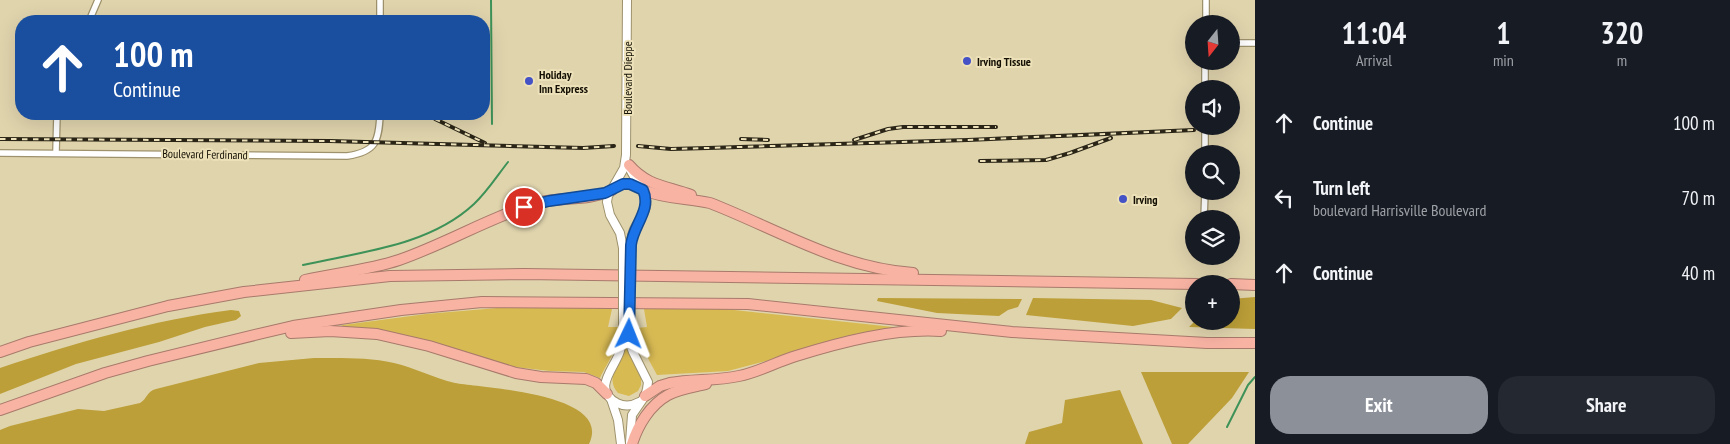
<!DOCTYPE html>
<html lang="en">
<head>
<meta charset="utf-8">
<style>
	body { margin:0; font-family:"PT Sans Narrow",sans-serif; background:#242831; color:#f1f3f6; height:100vh; display:flex; flex-direction:column; font-size:19px; white-space:nowrap }
	* { box-sizing:border-box; margin:0 }
	p { font-size:16px; color:#9ea1a6 }
	.icon { flex:none; width:28px; height:28px; fill:none; stroke:currentColor; stroke-width:2; stroke-linecap:round; stroke-linejoin:round }
	.map { position:relative; flex:1; overflow:hidden }
	.sheet { display:flex; flex-direction:column; background:#171b24; width:475px }
	.sheet>* { flex:none }
	.hud { position:absolute; left:15px; top:15px; width:475px; height:105px; border-radius:20px; box-shadow:0 5px 20px #0002; background:#1a4fa0; color:#fff; overflow:hidden }
	.needle { width:32px; rotate:197deg }
	.buttons { position:absolute; left:1185px; top:15px; display:grid; gap:10px }
	.buttons a { display:grid; place-items:center; width:55px; height:55px; border-radius:50%; background:#171b24; box-shadow:0 5px 20px #0002; font-size:25px }
	.pin { position:absolute; display:grid; place-items:center; width:42px; height:42px; color:#fff; margin:-21px; border:2px solid #fff; border-radius:50%; box-shadow:0 1px 5px #0007 }
	.me { position:absolute; width:55px; margin:-28px; rotate:2deg; stroke-linejoin:round; filter:drop-shadow(0 0 4px #0008) }
	.turn { display:flex; align-items:center; gap:18px; height:105px; padding:0 15px; font-size:22px }
	.turn .icon { width:65px; height:65px; stroke-width:2.5 }
	.turn b { display:block; font-size:35px; line-height:42px }
	.eta { display:flex; justify-content:space-evenly; align-items:center; height:85px; text-align:center }
	.eta b { font-size:30px; font-weight:600; line-height:35px }
	.button { display:flex; gap:10px; margin-top:auto; padding:10px 15px }
	.button a { flex:1; height:58px; border-radius:20px; background:#8c9099; color:#fff; font-size:20px; font-weight:600; line-height:58px; text-align:center }
	.button a+a { background:#242831; color:#f1f3f6 }
	ul { padding:0; list-style:none }
	li { display:flex; align-items:center; gap:15px; height:75px; padding:0 15px }
	li div { flex:1 }
	li b { display:block; font-size:19px }
	li em { font-style:normal }
	main { display:flex; flex:1; min-height:0 }
	.map>svg:first-child { display:block }
	.green { fill:#d8ba53 }
	.forest { fill:#bc9f38 }
	.lines { fill:none; stroke-linecap:round; stroke-linejoin:round }
	.stream { stroke:#3d9258; stroke-width:2 }
	.minor-casing { stroke:#9e926d; stroke-width:8 }
	.secondary-casing { stroke:#9e926d; stroke-width:10 }
	.motorway-casing { stroke:#a87a6b; stroke-width:12 }
	.minor { stroke:#fff; stroke-width:5.5 }
	.secondary { stroke:#fff; stroke-width:8 }
	.motorway { stroke:#f8b3a3; stroke-width:10 }
	.rail-casing { stroke:#2a2516; stroke-width:4 }
	.rail { stroke:#ede1b9; stroke-width:2; stroke-dasharray:5.5; stroke-linecap:butt }
	.secondary-bridge-casing { stroke:#9e926d; stroke-width:10; stroke-linecap:butt }
	.secondary-bridge { stroke:#fff; stroke-width:8 }
	.route-casing { stroke:#114b97; stroke-width:12 }
	.route { stroke:#1a73e8; stroke-width:9 }
	.poi-dot { fill:#4452c6; stroke:#ede1b9; stroke-width:2 }
	.labels { text-anchor:middle; dominant-baseline:central; stroke-width:4; stroke-linejoin:round; paint-order:stroke }
	.poi-label { font-size:12px; font-weight:bold; fill:#130f03; stroke:#ede1b9; text-anchor:start }
	.street-label { font-size:12px; fill:#130f03; stroke:#ede1b9 }
</style>
</head>
<body>
<main>
<div class="map">
<svg width="1255" height="444" viewBox="0 0 1255 444">
	<rect width="100%" height="100%" fill="#e0d4ad"/>
	<!-- green -->
	<g class="green">
		<path d="M509,307l207,1 187,20 -80,18 -95,25 -71,4c-8,-15 -17,-30 -20,-47l10,-1 -3,-18h-32l-4,18h11c-1,24 -10,32 -19,51l-16,-6 -34,-1 -44,-5 -165,-40 2,-1 83,-11z"/>
		<path d="M625,346h4l12,30v9l-3,6 -9,5 -11,-3c-14,-16 3,-32 7,-47z"/>
	</g>
	<!-- forest -->
	<g class="forest">
		<polygon points="1255,297 1255,329 1189,327 1195,321 1231,321 1231,299"/>
		<polygon points="878,298 1022,299 1018,307 1008,310 999,316 937,313 877,301"/>
		<polygon points="1033,298 1151,300 1182,308 1171,319 1133,326 1026,315"/>
		<path d="M231,310l8,1 2,5 -5,4 -31,7 -46,15 -83,22 -76,30v-26c75,-25 153,-48 231,-58z"/>
		<path d="M314,358c26,0 54,-1 80,5 21,5 40,15 61,20 27,5 159,10 134,61h-589v-14l10,-4 68,-17 26,2 36,-8c7,-4 7,-12 16,-14l103,-26z"/>
		<polygon points="1141,372 1249,372 1232,398 1188,444 1172,444"/>
		<polygon points="1120,390 1143,444 1025,444 1029,432 1062,423 1065,400"/>
	</g>
	<g class="lines">
		<!-- stream -->
		<g class="stream">
			<polyline points="491,0 492,124"/>
			<path d="M303,265c57,-13 126,-19 171,-61 13,-12 23,-28 34,-42"/>
			<polyline points="1227,427 1248,385 1255,377"/>
		</g>
		<!-- minor casing -->
		<g class="minor-casing">
			<g id="minor">
				<polyline points="89,21 98,0"/>
				<polyline points="380,21 380,0"/>
				<polyline points="1206,24 1206,0"/>
				<polyline points="1231,43 1255,43"/>
				<polyline points="1205,89 1205,61"/>
				<polyline points="56,152 57,114"/>
				<path d="M0,153l347,3c29,-4 32,-15 33,-42"/>
				<polyline points="1205,154 1205,126"/>
				<polyline points="1204,219 1205,191"/>
				<polyline points="1204,257 1204,256"/>
			</g>
		</g>
		<!-- secondary casing -->
		<g class="secondary-casing">
			<g id="secondary">
				<path d="M629,167c4,11 15,20 17,32 3,12 -9,22 -13,33 -2,5 -2,10 -2,16"/>
				<path d="M613,189c9,-6 18,-7 27,-1"/>
				<polyline points="623,248 620,233 610,215 607,202 608,196 624,168 626,155 627,0"/>
				<path d="M623,328c-1,8 -1,16 -3,23 -5,17 -29,38 -3,52 8,4 15,3 22,-1"/>
				<polyline points="611,399 618,420 621,444"/>
				<polyline points="630,442 632,415 645,396 647,389 648,382 633,352 630,344 630,328"/>
			</g>
		</g>
		<!-- motorway casing -->
		<g class="motorway-casing">
			<g id="motorway">
				<path d="M629,165c18,21 37,21 62,30"/>
				<path d="M643,190c22,9 44,8 67,13 67,26 129,65 203,70"/>
				<path d="M305,280c31,-7 64,-10 94,-20 46,-16 88,-41 134,-56 25,-8 55,-2 79,-14"/>
				<polyline points="1231,284 1255,285"/>
				<polyline points="291,333 330,331 377,334 429,346 516,373 541,377 586,379 596,383 607,394"/>
				<polyline points="0,352 29,342 168,306 244,292 390,276 524,274 1197,284"/>
				<path d="M645,396l15,-10 10,-3c23,-4 46,-2 69,-7 20,-4 37,-14 57,-20 45,-14 98,-28 145,-25"/>
				<polyline points="0,410 105,373 148,361 263,333 293,326 401,310 482,302 748,304 1012,332 1207,343 1255,343"/>
				<path d="M632,444c6,-19 18,-39 36,-49 11,-6 26,-8 38,-11"/>
			</g>
		</g>
		<!-- minor -->
		<use href="#minor" class="minor"/>
		<!-- secondary -->
		<use href="#secondary" class="secondary"/>
		<!-- motorway -->
		<use href="#motorway" class="motorway"/>
		<!-- rail casing -->
		<g class="rail-casing">
			<g id="rail">
				<polyline points="435,119 485,143"/>
				<polyline points="0,139 330,141 583,148 614,146"/>
				<polyline points="741,139 768,140"/>
				<polyline points="854,140 888,129 903,127 996,127"/>
				<polyline points="638,146 671,149 708,148 968,140 1194,130"/>
				<polyline points="980,161 1046,160 1070,153 1111,138"/>
			</g>
		</g>
		<!-- rail -->
		<use href="#rail" class="rail"/>
		<!-- secondary-bridge casing -->
		<g class="secondary-bridge-casing">
			<g id="secondary-bridge">
				<polyline points="623,328 623,248"/>
				<polyline points="630,328 631,248"/>
			</g>
		</g>
		<!-- secondary-bridge -->
		<use href="#secondary-bridge" class="secondary-bridge"/>
	</g>
	<g class="lines">
		<!-- route casing -->
		<g class="route-casing">
			<path id="route" d="M524,207l25,-6 56,-8 18,-9h7l13,6c9,20 -10,35 -12,55l-2,89"/>
		</g>
		<!-- route -->
		<use href="#route" class="route"/>
	</g>
	<!-- markers -->
	<g class="poi-dot">
		<circle cx="967" cy="61" r="5"/>
		<circle cx="529" cy="81" r="5"/>
		<circle cx="1123" cy="199" r="5"/>
	</g>
	<g class="labels">
		<!-- poi labels -->
		<g class="poi-label">
			<text x="977" y="61">Irving Tissue</text>
			<text x="539" y="74">Holiday<tspan x="539" dy="14">Inn Express</tspan></text>
			<text x="1133" y="199">Irving</text>
		</g>
		<!-- street labels -->
		<g class="street-label">
			<text transform="translate(627 78) rotate(-90)">Boulevard Dieppe</text>
			<text transform="translate(205 154) rotate(1)">Boulevard Ferdinand</text>
		</g>
	</g>
</svg>
<div class="buttons">
<a><svg class="needle" viewBox="-14 -14 28 28"><path d="M0-13l5 13h-10z" fill="#e53935"/><path d="M0 13l5-13h-10z" fill="#9ea1a6"/></svg></a>
<a><svg class="icon" aria-label="sound" viewBox="0 0 24 24"><path d="M4 9h4l5-4v14l-5-4H4zM17 9q2 3 0 6"/></svg></a>
<a><svg class="icon" aria-label="search" viewBox="0 0 24 24"><circle cx="10" cy="10" r="6"/><path d="M15 15l6 6"/></svg></a>
<a><svg class="icon" aria-label="layers" viewBox="0 0 24 24"><path d="M12 4l9 5-9 5-9-5zM3 14l9 5 9-5"/></svg></a>
<a>+</a>
</div>
<div class="pin" style="left:524px;top:207px;background:#d93025"><svg class="icon" aria-label="arrive" viewBox="0 0 24 24"><path d="M6 21V4h12l-3 4 3 4H6"/></svg></div>
<svg class="me" style="left:629px;top:334px" viewBox="-20 -20 40 40"><path d="M0-17L14 15 0 8-14 15z" fill="#1a73e8" stroke="#fff" stroke-width="4"/></svg>
<div class="hud">
<div class="turn"><svg class="icon" aria-label="ahead" viewBox="0 0 24 24"><path d="M12 20V5M6 11l6-6 6 6"/></svg><div><b>100 m</b>Continue</div></div>
</div>
</div>
<section class="sheet">
<div class="eta">
<div><b>11:04</b><p>Arrival</p></div>
<div><b>1</b><p>min</p></div>
<div><b>320</b><p>m</p></div>
</div>
<ul>
<li><svg class="icon" aria-label="ahead" viewBox="0 0 24 24"><path d="M12 20V5M6 11l6-6 6 6"/></svg><div><b>Continue</b></div><em>100 m</em></li>
<li><svg class="icon" aria-label="left" viewBox="0 0 24 24"><path d="M17 20v-9H6M10 6l-5 5 5 5"/></svg><div><b>Turn left</b><p>boulevard Harrisville Boulevard</p></div><em>70 m</em></li>
<li><svg class="icon" aria-label="ahead" viewBox="0 0 24 24"><path d="M12 20V5M6 11l6-6 6 6"/></svg><div><b>Continue</b></div><em>40 m</em></li>
</ul>
<div class="button"><a>Exit</a><a>Share</a></div>
</section>
</main>
</body>
</html>
